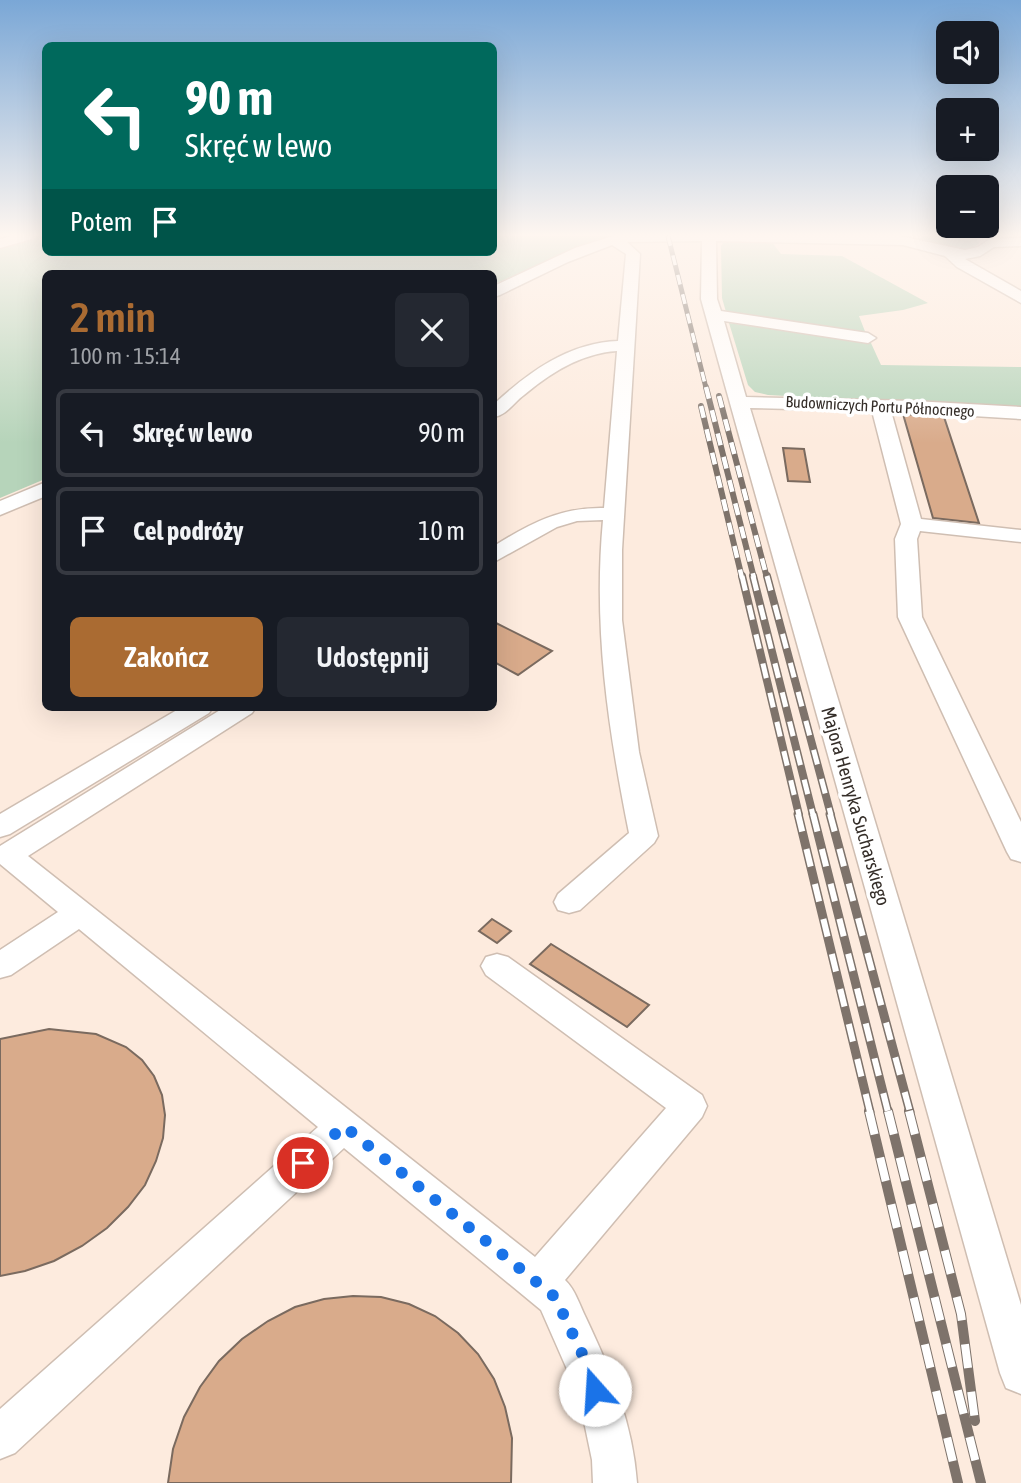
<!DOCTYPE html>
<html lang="pl">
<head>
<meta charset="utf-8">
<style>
	body { margin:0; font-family:"Asap Condensed",sans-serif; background:#242831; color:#f1f3f6; height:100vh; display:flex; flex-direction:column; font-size:26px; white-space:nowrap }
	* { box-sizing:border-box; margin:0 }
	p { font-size:23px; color:#9ea1a6 }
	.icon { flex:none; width:38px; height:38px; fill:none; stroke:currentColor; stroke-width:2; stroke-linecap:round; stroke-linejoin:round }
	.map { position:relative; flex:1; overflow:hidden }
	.panel { position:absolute; left:42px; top:270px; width:455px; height:441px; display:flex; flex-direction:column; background:#171b24; border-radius:10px; box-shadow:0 7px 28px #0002 }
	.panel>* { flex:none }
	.guide { position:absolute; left:42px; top:42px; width:455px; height:214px; border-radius:10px; box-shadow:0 7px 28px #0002; background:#00695c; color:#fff; overflow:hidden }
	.controls { position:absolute; left:936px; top:21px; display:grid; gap:14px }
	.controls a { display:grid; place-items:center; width:63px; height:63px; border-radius:10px; background:#171b24; box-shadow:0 7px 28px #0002; font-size:35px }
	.pin { position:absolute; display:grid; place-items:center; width:60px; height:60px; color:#fff; margin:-30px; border:4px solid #fff; border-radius:50%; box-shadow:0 2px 7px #0007 }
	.me { position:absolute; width:77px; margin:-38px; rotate:341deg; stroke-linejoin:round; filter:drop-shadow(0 0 5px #0008) }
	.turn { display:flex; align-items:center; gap:24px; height:147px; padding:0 28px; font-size:32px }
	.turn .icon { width:91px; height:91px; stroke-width:2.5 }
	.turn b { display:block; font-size:49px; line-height:60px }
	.then { display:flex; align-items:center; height:66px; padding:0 28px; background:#0003; gap:14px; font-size:26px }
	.round { display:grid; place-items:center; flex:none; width:74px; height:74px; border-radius:10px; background:#242831 }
	.head { display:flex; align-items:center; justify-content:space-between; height:119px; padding:0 28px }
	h1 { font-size:42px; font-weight:600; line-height:52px; color:#aa6b32 }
	.button { display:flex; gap:14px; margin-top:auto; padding:14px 28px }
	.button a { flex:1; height:80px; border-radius:10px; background:#aa6b32; color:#fff; font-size:28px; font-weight:600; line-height:80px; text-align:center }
	.button a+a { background:#242831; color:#f1f3f6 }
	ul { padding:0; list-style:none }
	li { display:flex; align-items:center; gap:21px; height:88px; margin:0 14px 10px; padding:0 14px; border:4px solid #363941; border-radius:10px }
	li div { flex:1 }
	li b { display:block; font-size:26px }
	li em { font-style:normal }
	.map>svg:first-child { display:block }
	.green { fill:#b6d4ba }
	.building { fill:#d9ab8b; stroke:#7a6a5f; stroke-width:2 }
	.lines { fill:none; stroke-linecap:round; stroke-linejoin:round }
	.minor-casing { stroke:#cfbeb2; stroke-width:3 }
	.minor { fill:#fff; fill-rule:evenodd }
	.rail-far4-casing { stroke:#7e736b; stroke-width:5 }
	.rail-far3-casing { stroke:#7e736b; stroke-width:6 }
	.rail-far2-casing { stroke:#7e736b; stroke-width:8 }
	.rail-far1-casing { stroke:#7e736b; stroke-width:9 }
	.rail-casing { stroke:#7e736b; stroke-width:10 }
	.rail-far4 { stroke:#fff; stroke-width:3.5; stroke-dasharray:10; stroke-linecap:butt }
	.rail-far3 { stroke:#fff; stroke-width:4.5; stroke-dasharray:12; stroke-linecap:butt }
	.rail-far2 { stroke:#fff; stroke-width:5; stroke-dasharray:15; stroke-linecap:butt }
	.rail-far1 { stroke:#fff; stroke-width:6; stroke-dasharray:18; stroke-linecap:butt }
	.rail { stroke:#fff; stroke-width:8; stroke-dasharray:24; stroke-linecap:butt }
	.route { stroke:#1a73e8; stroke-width:12; stroke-dasharray:0 21.6 }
	.labels { text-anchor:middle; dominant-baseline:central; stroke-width:7; stroke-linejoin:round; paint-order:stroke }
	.far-street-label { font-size:16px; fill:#352e29; stroke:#fff }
	.street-label { font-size:19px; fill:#352e29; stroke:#fff }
</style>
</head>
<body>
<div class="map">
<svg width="1021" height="1483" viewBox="0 0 1021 1483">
	<rect width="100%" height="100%" fill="#fdebde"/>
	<!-- green -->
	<g class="green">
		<polygon points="34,236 45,236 46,252 494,252 494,236 611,236 494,284 494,273 46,273 45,479 0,498 0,246"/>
		<path d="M922,236h52l6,6c-12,15 -40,3 -57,-1z"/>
		<polygon points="733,241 771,241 781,254 842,256 928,303 903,310 859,316 866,334 726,312 722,298 721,246 723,243"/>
		<polygon points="729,323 871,343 881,365 1021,367 1021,409 768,395 755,392 748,385"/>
	</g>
	<!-- building -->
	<g class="building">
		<polygon points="903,414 944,417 979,523 933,518"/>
		<polygon points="783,448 804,449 810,482 788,481"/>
		<polygon points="494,622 552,651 518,675 494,662"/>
		<polygon points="492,919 511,931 497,943 479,931"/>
		<polygon points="551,944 649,1005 627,1027 530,964"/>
		<polygon points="49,1029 96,1034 126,1047 142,1060 154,1076 162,1095 165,1115 163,1138 156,1161 145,1185 128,1207 107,1228 82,1246 54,1261 25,1271 0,1276 0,1039"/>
		<polygon points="353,1296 381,1297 409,1304 435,1316 458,1333 478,1354 494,1379 505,1407 512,1438 511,1483 168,1483 173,1449 184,1417 200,1387 219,1361 242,1339 268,1321 295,1307 324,1299"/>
	</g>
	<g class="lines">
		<!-- minor casing -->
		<g class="minor-casing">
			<g id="minor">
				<polygon points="12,236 34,236 32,239 0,248 0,239"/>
				<path d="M613,236h287l65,14 13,-3 12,-8 31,-1v8l-27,1 -14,9 -15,3 56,32v12l-64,-36 -12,-11 -42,-11 -187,-4 1,58 4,12 147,22 8,5 -8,5 -144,-22 22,76 168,4 107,6v12l-130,-8 30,108 100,11v12l-101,-11 -3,8 5,78 99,205v40l-10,-3 -4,-7 -109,-235 -3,-78 6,-15 -29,-113 -122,-3 271,897v89l-15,-6 -6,-15 -299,-1074 1,-58 -75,1 13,12 -18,296v70l17,132 19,84 -4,7 -74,67 -11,3 -11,-3 -4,-8 4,-8 71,-61c-21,-105 -36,-205 -26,-313l-26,1 -20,6 -63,35v-16c35,-22 67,-39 110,-38l13,-157c-35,2 -67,22 -93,44 -11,8 -17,20 -30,22v-13c35,-32 74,-61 124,-63l8,-87 -14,-9 -44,17 -68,33 -6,2v-11l81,-38z"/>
				<polygon points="46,482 46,496 0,515 0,501"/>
				<polygon points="182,707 213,707 209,713 10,834 0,837 0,814"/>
				<path d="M225,707h31l-4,6 -224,143 507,401 131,-149 -180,-133 -5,-9 5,-9 11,-3 11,3 194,138 5,11 -5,11 -137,163c10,9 15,26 21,38 25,53 47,106 51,165h-44l-1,-23 -10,-48 -16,-45 -25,-57 -197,-162 -329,305 -15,6v-50l318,-282 -239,-198 -68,46 -11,3v-28l58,-38 -58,-48v-18z"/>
			</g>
		</g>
		<!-- minor -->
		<use href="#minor" class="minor"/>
		<!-- rail-far4 casing -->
		<g class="rail-far4-casing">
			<polyline id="rail-far4" points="668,236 706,388"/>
		</g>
		<!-- rail-far3 casing -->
		<g class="rail-far3-casing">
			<g id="rail-far3">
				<polyline points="706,387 754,578"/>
				<polyline points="719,396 767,578"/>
				<polyline points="701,406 742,578"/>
			</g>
		</g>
		<!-- rail-far2 casing -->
		<g class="rail-far2-casing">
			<g id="rail-far2">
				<polyline points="742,576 799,815"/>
				<polyline points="753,576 813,815"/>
				<polyline points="767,576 831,815"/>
			</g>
		</g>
		<!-- rail-far1 casing -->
		<g class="rail-far1-casing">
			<g id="rail-far1">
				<polyline points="798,814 870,1112"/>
				<polyline points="813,814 888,1112"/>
				<polyline points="830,814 910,1112"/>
			</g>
		</g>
		<!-- rail casing -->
		<g class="rail-casing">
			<g id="rail">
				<polyline points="869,1111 958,1483"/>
				<polyline points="888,1111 981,1483"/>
				<polyline points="909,1111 961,1314 975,1421"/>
			</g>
		</g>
		<!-- rail-far4 -->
		<use href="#rail-far4" class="rail-far4"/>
		<!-- rail-far3 -->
		<use href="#rail-far3" class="rail-far3"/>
		<!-- rail-far2 -->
		<use href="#rail-far2" class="rail-far2"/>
		<!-- rail-far1 -->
		<use href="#rail-far1" class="rail-far1"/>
		<!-- rail -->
		<use href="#rail" class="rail"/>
	</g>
	<!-- sky -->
	<linearGradient id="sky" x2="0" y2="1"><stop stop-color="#7aa7d6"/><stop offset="0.53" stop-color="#fef6f0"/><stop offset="1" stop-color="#fef6f0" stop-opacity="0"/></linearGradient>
	<rect width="1021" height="443" fill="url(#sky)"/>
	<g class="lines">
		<!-- route -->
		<polyline class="route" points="303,1163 344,1126 555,1297 588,1366 595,1390"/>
	</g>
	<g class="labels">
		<!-- far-street labels -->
		<g class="far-street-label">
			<text transform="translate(880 406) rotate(3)">Budowniczych Portu Północnego</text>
		</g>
		<!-- street labels -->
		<g class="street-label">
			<text transform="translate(856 806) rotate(74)">Majora Henryka Sucharskiego</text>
		</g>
	</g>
</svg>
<div class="controls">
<a><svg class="icon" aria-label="sound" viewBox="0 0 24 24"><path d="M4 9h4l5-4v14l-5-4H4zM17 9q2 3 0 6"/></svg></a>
<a>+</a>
<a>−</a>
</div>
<div class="pin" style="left:303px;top:1163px;background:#d93025"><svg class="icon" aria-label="arrive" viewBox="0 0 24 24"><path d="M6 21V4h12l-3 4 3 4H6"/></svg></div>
<svg class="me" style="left:595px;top:1390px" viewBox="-20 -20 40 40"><circle r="19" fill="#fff"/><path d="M0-13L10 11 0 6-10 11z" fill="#1a73e8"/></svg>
<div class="guide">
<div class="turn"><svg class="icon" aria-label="left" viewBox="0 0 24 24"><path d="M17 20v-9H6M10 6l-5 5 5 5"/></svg><div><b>90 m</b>Skręć w lewo</div></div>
<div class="then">Potem<svg class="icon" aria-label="arrive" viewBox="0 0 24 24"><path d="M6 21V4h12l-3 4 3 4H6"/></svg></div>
</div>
<section class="panel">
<div class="head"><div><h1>2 min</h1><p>100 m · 15:14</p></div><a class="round"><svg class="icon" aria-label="close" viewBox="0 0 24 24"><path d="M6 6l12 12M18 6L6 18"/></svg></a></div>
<ul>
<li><svg class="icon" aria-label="left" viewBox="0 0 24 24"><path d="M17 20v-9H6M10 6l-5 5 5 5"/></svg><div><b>Skręć w lewo</b></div><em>90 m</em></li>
<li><svg class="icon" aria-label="arrive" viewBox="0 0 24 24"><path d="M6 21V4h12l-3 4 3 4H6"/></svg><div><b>Cel podróży</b></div><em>10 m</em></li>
</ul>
<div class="button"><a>Zakończ</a><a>Udostępnij</a></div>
</section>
</div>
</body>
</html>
